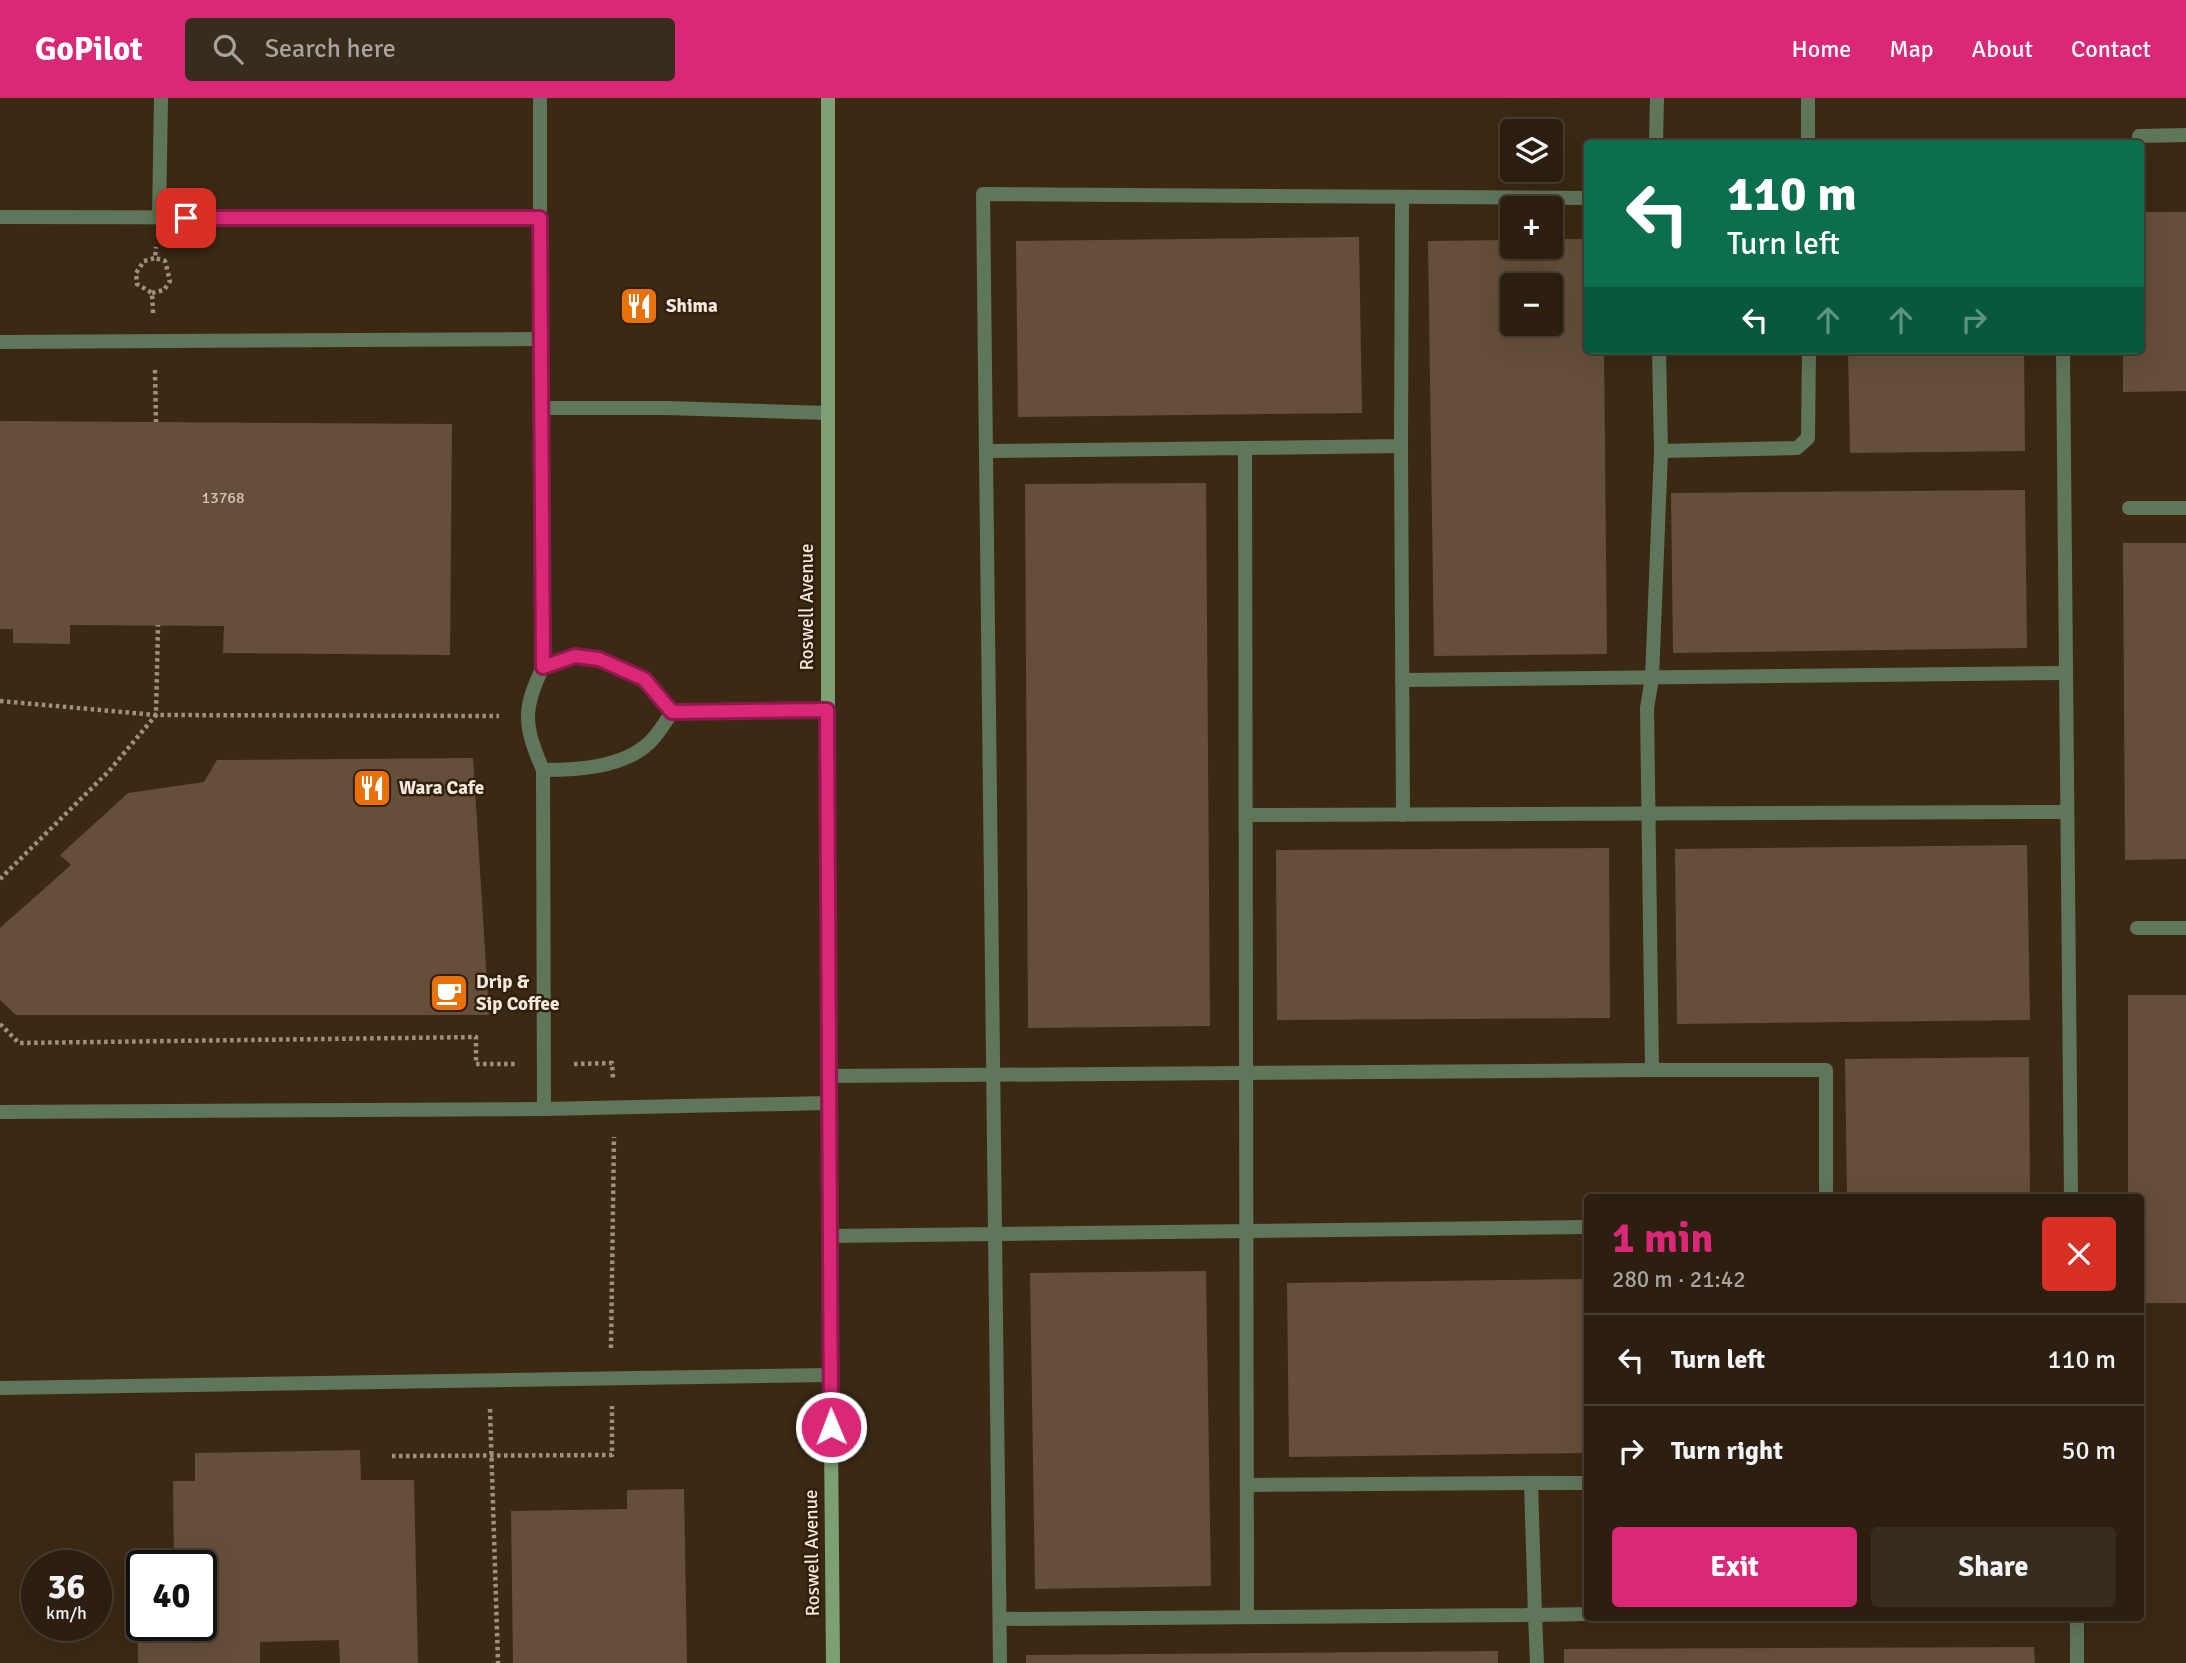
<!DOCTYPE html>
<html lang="en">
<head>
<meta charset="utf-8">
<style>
	body { margin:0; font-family:Signika,sans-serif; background:#382c1d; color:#f1f3f6; height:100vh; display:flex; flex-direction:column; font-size:26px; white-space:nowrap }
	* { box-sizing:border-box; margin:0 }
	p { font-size:23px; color:#a6a29e }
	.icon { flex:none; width:38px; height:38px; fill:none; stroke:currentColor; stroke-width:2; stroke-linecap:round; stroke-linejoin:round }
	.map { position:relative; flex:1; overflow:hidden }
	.sheet { position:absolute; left:1584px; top:1096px; width:560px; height:427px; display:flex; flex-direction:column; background:#2c1f0f; border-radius:7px; box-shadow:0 7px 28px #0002,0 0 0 2px #483d2f }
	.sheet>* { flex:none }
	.top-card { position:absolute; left:1584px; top:42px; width:560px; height:214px; border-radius:7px; box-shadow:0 7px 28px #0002,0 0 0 2px #483d2f; background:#0b6e4f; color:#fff; overflow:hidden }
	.buttons { position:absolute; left:1500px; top:21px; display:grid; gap:14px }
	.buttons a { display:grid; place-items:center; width:63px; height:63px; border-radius:7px; background:#2c1f0f; box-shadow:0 7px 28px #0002,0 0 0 2px #483d2f; font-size:35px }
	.speed { position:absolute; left:21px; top:1452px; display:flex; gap:14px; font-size:35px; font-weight:700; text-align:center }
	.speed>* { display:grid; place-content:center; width:91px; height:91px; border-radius:50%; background:#2c1f0f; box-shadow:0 7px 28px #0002,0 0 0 2px #483d2f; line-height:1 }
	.speed small { font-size:18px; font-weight:400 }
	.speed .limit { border:4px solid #111; border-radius:10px; background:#fff; color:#111 }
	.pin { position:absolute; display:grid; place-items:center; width:60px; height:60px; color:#fff; margin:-30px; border-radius:14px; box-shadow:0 4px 10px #0006 }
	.me { position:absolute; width:77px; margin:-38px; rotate:359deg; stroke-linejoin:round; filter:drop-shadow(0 0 5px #0008) }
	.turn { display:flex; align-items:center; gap:24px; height:147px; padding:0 28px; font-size:32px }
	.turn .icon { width:91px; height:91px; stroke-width:2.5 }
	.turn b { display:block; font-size:49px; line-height:60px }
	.lanes { display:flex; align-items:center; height:66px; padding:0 28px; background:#0003; justify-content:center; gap:35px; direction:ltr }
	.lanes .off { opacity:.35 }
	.round { display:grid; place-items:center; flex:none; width:74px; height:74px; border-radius:7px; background:#382c1d }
	.overview { display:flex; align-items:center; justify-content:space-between; height:119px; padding:0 28px }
	h1 { font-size:42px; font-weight:700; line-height:52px; color:#db2777 }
	.button { display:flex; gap:14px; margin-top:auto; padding:14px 28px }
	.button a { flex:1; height:80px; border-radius:7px; background:#db2777; color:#fff; font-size:28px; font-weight:700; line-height:80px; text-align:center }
	.button a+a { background:#382c1d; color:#f1f3f6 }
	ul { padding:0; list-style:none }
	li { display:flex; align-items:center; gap:21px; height:91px; padding:0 28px; border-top:2px solid #483d2f }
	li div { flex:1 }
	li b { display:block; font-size:26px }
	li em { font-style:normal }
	header { display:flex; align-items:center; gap:42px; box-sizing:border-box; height:98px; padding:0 35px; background:#db2777; color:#fff }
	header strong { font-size:33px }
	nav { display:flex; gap:38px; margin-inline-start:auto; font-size:24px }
	.search { width:490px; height:63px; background:#382c1d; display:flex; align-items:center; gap:18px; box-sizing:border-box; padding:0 24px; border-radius:7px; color:#a6a29e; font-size:26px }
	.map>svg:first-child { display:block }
	.building { fill:#654f3b; fill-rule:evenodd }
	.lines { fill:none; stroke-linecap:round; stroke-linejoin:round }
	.path { stroke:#9e907f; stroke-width:4.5; stroke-dasharray:3.5 3.5; stroke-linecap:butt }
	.lane { stroke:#60765a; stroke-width:14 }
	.secondary { stroke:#7c9f73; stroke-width:14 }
	.route-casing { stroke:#8e194d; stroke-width:18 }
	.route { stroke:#db2777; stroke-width:12 }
	.labels { text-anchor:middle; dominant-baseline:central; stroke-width:5; stroke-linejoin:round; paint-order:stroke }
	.number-label { font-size:16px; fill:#d0c2b4 }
	.poi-label { font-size:19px; font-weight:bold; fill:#f4e9dc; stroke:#301f0a; text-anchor:start }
	.street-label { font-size:19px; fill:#f4e9dc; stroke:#301f0a }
</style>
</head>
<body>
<header>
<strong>GoPilot</strong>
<div class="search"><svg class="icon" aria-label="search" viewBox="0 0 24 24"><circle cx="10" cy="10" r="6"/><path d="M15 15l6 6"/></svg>Search here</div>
<nav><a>Home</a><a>Map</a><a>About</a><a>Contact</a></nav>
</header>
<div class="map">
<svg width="2186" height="1565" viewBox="0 0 2186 1565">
	<rect width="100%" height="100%" fill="#3b2914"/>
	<!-- building -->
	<g class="building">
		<polygon points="2140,114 2186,114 2186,293 2123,294 2123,252 2140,252"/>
		<polygon points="1359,139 1362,315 1018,319 1016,143"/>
		<path d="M1550,141h37v111h17l3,304 -173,2 -6,-415 84,-1v7h38zM1512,187h38v39h-38z"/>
		<polygon points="1848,252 2024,252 2025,353 1850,355"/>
		<polygon points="0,323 452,326 450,557 223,555 224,528 70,527 70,546 13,545 13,531 0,531"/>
		<polygon points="1206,385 1210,928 1028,930 1025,386"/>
		<polygon points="2025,392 2027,550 1673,555 1671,395"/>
		<polygon points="2123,445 2186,445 2186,761 2125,762"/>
		<polygon points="473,660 489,917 16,917 0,902 0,830 71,767 60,757 128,695 204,684 217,662"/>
		<polygon points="2027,747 2030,922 1677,926 1675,751"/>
		<polygon points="1609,750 1610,920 1277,922 1276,752"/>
		<polygon points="2128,897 2186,897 2186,1205 2140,1205 2140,1099 2128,1099"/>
		<polygon points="2029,959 2030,1099 1847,1099 1845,961"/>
		<polygon points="1206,1173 1211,1488 1035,1491 1030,1175"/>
		<polygon points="1587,1181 1587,1355 1289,1359 1287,1185"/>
		<polygon points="360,1352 361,1382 414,1382 418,1565 340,1565 339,1542 260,1544 260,1565 138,1565 137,1509 142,1509 142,1528 201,1528 201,1468 174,1468 173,1383 195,1383 195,1355"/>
		<polygon points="684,1391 687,1565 513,1565 511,1413 627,1411 627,1392"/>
		<polygon points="2034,1549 2035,1565 1564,1565 1564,1551"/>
		<polygon points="1498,1553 1498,1565 1026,1565 1026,1557"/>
	</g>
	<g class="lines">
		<!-- path -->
		<g class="path">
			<polyline points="152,195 164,192 170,183 165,163 155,160"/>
			<polyline points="153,215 152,195 137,186 136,175 144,163 155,160 156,149"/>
			<polyline points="155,272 156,324"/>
			<polyline points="0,603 156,617 158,527"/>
			<polyline points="0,781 109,673 156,617 499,618"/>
			<polyline points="0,926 19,945 476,939 476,966 516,966"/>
			<polyline points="574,966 612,965 613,981"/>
			<polyline points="611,1250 614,1039"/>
			<polyline points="490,1311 498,1565"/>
			<polyline points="392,1358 612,1357 612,1308"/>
		</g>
		<!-- lane -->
		<g class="lane">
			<polyline points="1808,0 1808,46"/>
			<polyline points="2139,38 2186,37"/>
			<polyline points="1656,46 1657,0"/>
			<polyline points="0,119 540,120 542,310"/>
			<polyline points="159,120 161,0"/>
			<polyline points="540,120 540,0"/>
			<polyline points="0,244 541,241"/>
			<polyline points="1659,252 1661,353 1652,580 1647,610 1652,972 1826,972 1826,1099"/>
			<polyline points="2063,252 2071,1099"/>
			<polyline points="1401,348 1403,717"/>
			<polyline points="1245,350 1401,348 1402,101"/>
			<polyline points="988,353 1245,350 1247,1519"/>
			<polyline points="1661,353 1797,350 1808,340 1809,252"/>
			<polyline points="2129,410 2186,410"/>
			<polyline points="543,569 575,557 599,561 644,581 672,614"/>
			<polyline points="1402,582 2065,575"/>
			<polyline points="672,614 826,612"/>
			<path d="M543,672c34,0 79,-2 106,-27 9,-8 16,-21 23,-31"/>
			<polyline points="1246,717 2066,714"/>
			<polyline points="2137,830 2186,830"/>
			<polyline points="828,978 1652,972"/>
			<path d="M544,1011l-1,-339c-19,-44 -21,-60 0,-103l-1,-259h124l161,5"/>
			<polyline points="0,1014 544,1011 828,1005"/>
			<polyline points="829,1138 1587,1129"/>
			<polyline points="0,1290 830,1277"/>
			<polyline points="1248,1387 1531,1385"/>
			<polyline points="2077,1519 2077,1565"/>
			<polyline points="1000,1521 1535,1517 1531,1385 1587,1385"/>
			<polyline points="1000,1565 983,96 1587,100"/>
			<polyline points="1537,1565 1535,1517 1587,1516"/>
		</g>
		<!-- secondary -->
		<polyline class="secondary" points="828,0 828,1005 833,1565"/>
	</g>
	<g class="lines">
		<!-- route casing -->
		<g class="route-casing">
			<polyline id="route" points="186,120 540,120 543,569 575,558 599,561 644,581 672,614 827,612 831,1329"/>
		</g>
		<!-- route -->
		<use href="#route" class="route"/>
	</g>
	<!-- icons -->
	<defs>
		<g id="restaurant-square" transform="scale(2.0125)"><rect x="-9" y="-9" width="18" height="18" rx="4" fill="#e8710a" stroke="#301f0a"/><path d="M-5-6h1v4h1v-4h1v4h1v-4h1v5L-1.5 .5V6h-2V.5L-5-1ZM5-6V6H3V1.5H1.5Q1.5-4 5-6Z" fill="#fff"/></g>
		<g id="cafe-square" transform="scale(2.0125)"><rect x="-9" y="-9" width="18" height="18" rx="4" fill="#e8710a" stroke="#301f0a"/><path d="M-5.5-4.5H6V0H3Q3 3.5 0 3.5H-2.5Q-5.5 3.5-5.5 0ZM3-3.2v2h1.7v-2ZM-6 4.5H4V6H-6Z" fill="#fff"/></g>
	</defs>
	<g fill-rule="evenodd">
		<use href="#restaurant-square" x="639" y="208"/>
		<use href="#restaurant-square" x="372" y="690"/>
		<use href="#cafe-square" x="449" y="895"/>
	</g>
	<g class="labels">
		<!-- number labels -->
		<g class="number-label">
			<text x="223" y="400">13768</text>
		</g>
		<!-- poi labels -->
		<g class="poi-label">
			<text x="666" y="208">Shima</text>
			<text x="399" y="690">Wara Cafe</text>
			<text x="476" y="884">Drip &amp;<tspan x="476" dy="22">Sip Coffee</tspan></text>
		</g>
		<!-- street labels -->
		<g class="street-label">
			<text transform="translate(807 509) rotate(-90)">Roswell Avenue</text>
			<text transform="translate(812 1455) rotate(-91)">Roswell Avenue</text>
		</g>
	</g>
</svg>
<div class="buttons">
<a><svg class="icon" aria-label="layers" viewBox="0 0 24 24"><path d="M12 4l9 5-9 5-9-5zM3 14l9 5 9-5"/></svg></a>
<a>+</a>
<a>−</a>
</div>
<div class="speed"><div>36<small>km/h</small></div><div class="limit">40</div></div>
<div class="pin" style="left:186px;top:120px;background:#d93025"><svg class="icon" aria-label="arrive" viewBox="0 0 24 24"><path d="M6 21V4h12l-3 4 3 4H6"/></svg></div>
<svg class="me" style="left:831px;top:1329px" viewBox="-20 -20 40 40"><circle r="17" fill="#db2777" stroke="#fff" stroke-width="3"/><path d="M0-11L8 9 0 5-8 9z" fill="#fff"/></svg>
<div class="top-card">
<div class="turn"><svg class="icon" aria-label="left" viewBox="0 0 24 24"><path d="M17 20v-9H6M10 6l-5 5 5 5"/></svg><div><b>110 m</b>Turn left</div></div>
<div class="lanes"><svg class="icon" aria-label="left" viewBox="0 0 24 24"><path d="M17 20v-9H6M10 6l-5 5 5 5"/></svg><svg class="icon off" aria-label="ahead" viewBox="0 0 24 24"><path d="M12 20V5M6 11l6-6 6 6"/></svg><svg class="icon off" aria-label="ahead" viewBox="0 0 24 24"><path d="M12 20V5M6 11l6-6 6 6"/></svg><svg class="icon off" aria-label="right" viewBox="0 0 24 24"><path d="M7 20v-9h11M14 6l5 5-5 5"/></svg></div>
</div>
<section class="sheet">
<div class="overview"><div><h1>1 min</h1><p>280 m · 21:42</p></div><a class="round" style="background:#d93025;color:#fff"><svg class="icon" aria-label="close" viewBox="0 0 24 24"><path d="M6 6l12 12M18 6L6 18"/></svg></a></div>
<ul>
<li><svg class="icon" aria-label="left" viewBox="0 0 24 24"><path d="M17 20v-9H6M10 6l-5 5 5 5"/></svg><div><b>Turn left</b></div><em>110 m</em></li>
<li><svg class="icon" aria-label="right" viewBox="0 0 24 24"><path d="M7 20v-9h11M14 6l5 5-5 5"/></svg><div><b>Turn right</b></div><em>50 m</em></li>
</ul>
<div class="button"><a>Exit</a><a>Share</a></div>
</section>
</div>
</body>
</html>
